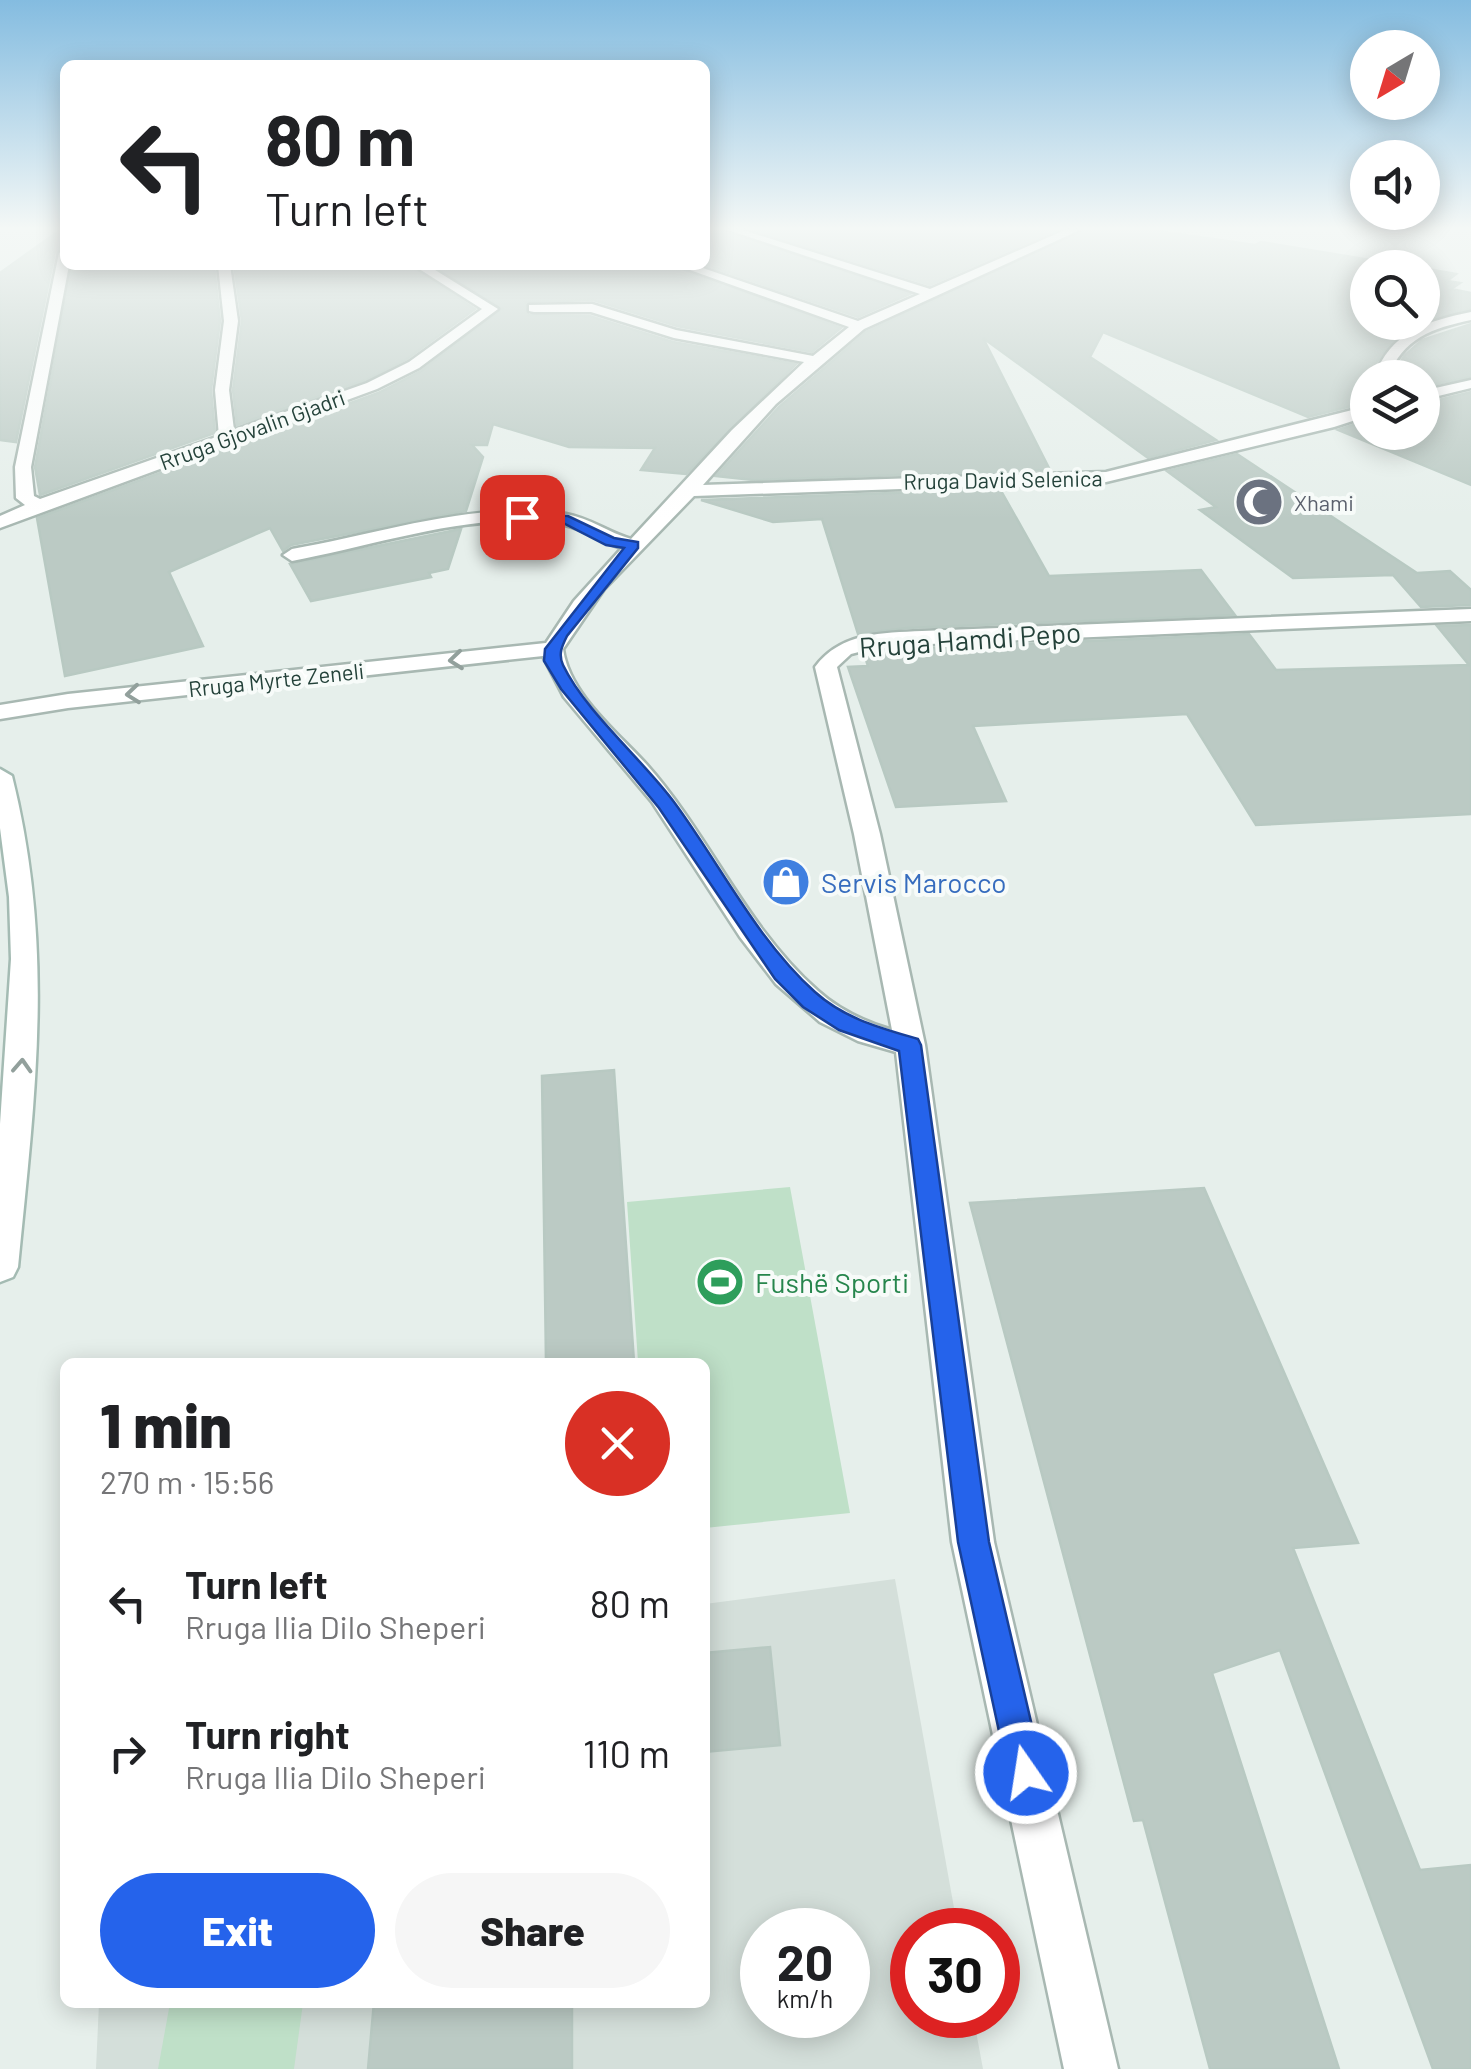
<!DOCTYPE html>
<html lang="en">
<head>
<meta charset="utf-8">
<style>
	body { margin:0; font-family:Barlow,sans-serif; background:#f6f6f6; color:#202124; height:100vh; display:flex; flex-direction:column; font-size:38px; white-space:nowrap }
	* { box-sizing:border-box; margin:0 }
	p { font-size:32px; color:#757577 }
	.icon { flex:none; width:55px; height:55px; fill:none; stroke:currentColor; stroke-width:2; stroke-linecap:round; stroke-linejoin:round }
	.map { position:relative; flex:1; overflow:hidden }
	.details { position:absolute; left:60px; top:1358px; width:650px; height:650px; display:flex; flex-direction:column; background:#fff; border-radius:15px; box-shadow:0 5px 25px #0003 }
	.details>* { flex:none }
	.hud { position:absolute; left:60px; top:60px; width:650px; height:210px; border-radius:15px; box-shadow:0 5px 25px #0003; background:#fff; color:#202124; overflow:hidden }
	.needle { width:65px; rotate:218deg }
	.buttons { position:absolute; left:1350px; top:30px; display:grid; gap:20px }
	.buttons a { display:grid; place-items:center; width:90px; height:90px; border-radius:50%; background:#fff; box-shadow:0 5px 25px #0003; font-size:50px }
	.speed { position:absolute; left:740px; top:1908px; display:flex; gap:20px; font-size:50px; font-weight:700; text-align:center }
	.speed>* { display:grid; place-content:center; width:130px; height:130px; border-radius:50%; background:#fff; box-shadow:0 5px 25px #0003; line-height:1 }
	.speed small { font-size:25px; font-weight:400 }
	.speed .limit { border:15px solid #d22; background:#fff; color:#111 }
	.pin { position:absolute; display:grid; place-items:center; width:85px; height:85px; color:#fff; margin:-42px; border-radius:20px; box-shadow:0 5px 15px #0006 }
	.me { position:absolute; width:110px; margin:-55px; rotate:347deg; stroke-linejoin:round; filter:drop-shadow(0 0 8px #0008) }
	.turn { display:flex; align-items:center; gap:35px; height:210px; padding:0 40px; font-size:45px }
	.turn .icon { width:130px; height:130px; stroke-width:2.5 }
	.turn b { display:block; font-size:70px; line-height:85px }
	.round { display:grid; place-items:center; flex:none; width:105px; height:105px; border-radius:52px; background:#f6f6f6 }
	.head { display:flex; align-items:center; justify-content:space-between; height:170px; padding:0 40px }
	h1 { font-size:60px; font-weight:800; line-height:75px }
	.primary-button { display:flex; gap:20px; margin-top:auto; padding:20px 40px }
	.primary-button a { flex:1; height:115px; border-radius:60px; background:#2563eb; color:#fff; font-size:40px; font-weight:800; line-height:115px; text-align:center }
	.primary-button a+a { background:#f6f6f6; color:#202124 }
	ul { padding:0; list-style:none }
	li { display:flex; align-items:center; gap:30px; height:150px; padding:0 40px }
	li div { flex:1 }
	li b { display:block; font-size:38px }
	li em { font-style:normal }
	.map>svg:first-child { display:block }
	.built { fill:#d4dfda; fill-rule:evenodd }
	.green { fill:#bfe0c8 }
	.building { fill:#bbcac4; stroke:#b8c9c2; stroke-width:2.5 }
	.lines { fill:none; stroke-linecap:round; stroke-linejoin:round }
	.minor-casing { stroke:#a8b8b2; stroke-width:5 }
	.secondary-casing { stroke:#a4bbb3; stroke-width:5 }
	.minor { fill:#fff; fill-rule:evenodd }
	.secondary { fill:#fff; fill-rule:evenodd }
	.oneway { stroke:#92a09c }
	.route { fill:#2563eb; stroke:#184099; stroke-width:2.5 }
	.labels { text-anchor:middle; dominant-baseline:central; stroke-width:8; stroke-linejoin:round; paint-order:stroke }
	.far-street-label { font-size:22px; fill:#24423a; stroke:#f7fbf9 }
	.far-worship-label { font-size:22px; fill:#5b616d; stroke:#f7fbf9; text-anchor:start }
	.street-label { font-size:28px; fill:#24423a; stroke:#f7fbf9 }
	.shop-label { font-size:28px; fill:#366cbe; stroke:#f7fbf9; text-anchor:start }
	.leisure-label { font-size:28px; fill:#27864d; stroke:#f7fbf9; text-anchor:start }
</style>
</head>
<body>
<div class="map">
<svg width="1471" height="2069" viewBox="0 0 1471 2069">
	<rect width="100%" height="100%" fill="#e6efeb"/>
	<!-- built -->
	<path class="built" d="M895,1579l63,351h-46v85h61l10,54h-887l3,-66 606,-1v-398zM762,1930h86v85h-86z"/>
	<!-- green -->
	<g class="green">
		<polygon points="790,1187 850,1513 705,1528 705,1362 638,1362 627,1202"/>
		<polygon points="170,2003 303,2003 294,2069 158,2069"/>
	</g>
	<!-- building -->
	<g class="building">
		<polygon points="60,230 65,230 65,245 55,252 16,442 0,440 0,273"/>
		<polygon points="705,230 724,230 910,294 858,317 705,265"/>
		<polygon points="754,230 1056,230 930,285"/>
		<polygon points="1083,230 1150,230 1255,245 1261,242 1419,268 1368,268 1368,322 1421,322 1397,337 1378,360 1368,378 1368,402 1308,417 1103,332 1090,357 1216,440 1148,458 983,338 1050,470 753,480 716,476 779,407 866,332"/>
		<polygon points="72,265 214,265 220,321 211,390 215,433 40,495 35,467"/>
		<polygon points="234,265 409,265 475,309 407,359 366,380 237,425 233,390 242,321"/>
		<polygon points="434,265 672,265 841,328 812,352 677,326 593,300 526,302 528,315 590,316 673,342 796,364 686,474 641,470 655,448 569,447 493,424 487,445 472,445 483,457 466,511 291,545 283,551 270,528 169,572 203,646 65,676 37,518 378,393 421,371 502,309"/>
		<polygon points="1422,268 1456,274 1447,281 1460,283 1451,289 1471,293 1471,309 1422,322"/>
		<polygon points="1471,324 1471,377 1422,387 1422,378 1392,378 1404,356 1422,340"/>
		<polygon points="1471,392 1471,485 1338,430 1368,420 1368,432 1422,432 1422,404"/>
		<polygon points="1237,454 1417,573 1450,571 1471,590 1471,605 1421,607 1393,575 1293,578 1200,510 1216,507 1167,471"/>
		<polygon points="1000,489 1049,576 1201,570 1235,615 907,628 858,634 822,519 773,522 701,500"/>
		<polygon points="461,529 448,569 429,573 431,577 311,601 290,564"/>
		<polygon points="1471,625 1471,814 1256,825 1187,714 973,726 1006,801 896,807 848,667 868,666 864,654 883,650 1249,634 1276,670 1469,665 1437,626"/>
		<polygon points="614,1070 634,1362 546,1362 542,1076"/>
		<polygon points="1204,1188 1358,1543 1293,1548 1420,1870 1471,1865 1471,2069 1433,2069 1280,1650 1212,1673 1339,2069 1210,2069 1143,1820 1134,1821 970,1203"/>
		<polygon points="770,1647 780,1745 705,1752 705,1653"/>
		<polygon points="374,2002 572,2002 572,2069 368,2069"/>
	</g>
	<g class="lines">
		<!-- minor casing -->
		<g class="minor-casing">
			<g id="minor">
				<path d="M728,230h15l187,59 135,-59h15l-216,99 -88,75 -73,81 403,-13 262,-66v10l-34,11 -228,55 -412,14 -90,93 -41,60c6,45 55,84 84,116 63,71 99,163 171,226 21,19 47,31 74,39l-38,-196 -39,-167c26,-35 67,-34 107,-36l549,-22v12l-589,25 -31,8 -14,13 43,167 45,211 69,497 124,527h-54l-112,-527 -56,-490 -38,-11 -38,-19 -44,-38 -36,-47 -88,-135 -88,-105 -21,-41 -475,52 -68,11v-14l68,-11 478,-51 28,-42 48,-53c-20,-5 -37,-19 -57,-23 -83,-17 -190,21 -273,36l-9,-6 9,-6c88,-15 184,-49 274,-35 24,4 43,19 65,25l101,-109 72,-68 -130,-24 -83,-26h-57l-5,-1v-6l63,-1 84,26 137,26 36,-29 -173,-62h18l164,56 62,-27z"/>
				<polygon points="65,249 65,265 69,265 31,467 34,496 40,499 219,436 215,390 224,321 218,265 230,265 238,321 229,390 234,430 367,383 409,362 482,309 413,265 427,265 498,309 419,368 377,389 0,528 0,516 25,505 16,498 15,467 59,253"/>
				<path d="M1471,312v8c-38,8 -69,18 -83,58h-14c16,-46 53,-57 97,-66z"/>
				<polygon points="1471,380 1471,388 1422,400 1422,391"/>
			</g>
		</g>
		<!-- secondary casing -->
		<g class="secondary-casing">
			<path id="secondary" d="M0,769l12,7c43,172 23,318 6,491l-5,10 -13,5v-158l11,-165 -2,-62 -9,-69z"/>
		</g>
		<!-- minor -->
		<use href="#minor" class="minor"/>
		<!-- secondary -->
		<use href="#secondary" class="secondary"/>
	</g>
	<!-- one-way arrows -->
	<defs><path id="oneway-chevron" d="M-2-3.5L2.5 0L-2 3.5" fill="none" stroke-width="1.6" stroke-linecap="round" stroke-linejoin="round" transform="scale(2.5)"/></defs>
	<g class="oneway">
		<use href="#oneway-chevron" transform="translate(456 660) rotate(174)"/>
		<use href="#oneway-chevron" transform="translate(133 694) rotate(174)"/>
		<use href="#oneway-chevron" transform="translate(22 1066) rotate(-87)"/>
	</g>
	<!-- sky -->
	<linearGradient id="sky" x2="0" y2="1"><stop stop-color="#84bce0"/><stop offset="0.44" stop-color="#f4f8f6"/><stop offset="1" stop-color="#f4f8f6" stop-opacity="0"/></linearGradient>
	<rect width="1471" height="519" fill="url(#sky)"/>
	<!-- route -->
	<path class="route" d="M522,513l46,3 46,22 24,4v6l-71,88c-5,10 -9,18 -4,29 22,46 79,94 111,137 46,62 83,138 141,190 30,27 66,36 103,47l3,6 68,497 54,231 -5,13 -12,5 -13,-5 -5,-13 -50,-231 -59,-491 -60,-21 -36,-23 -28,-28 -116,-171 -98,-119 -17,-28 1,-12 79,-101 -18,-3 -41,-21 -48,-4v-6z"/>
	<!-- icons -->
	<defs>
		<g id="mosque-disc" transform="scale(2.5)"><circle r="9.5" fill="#6b7280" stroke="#f7fbf9"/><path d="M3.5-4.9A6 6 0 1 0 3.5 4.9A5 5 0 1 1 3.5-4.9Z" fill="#fff"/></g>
		<g id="shop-disc" transform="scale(2.5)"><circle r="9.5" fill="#3f7fe0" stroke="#f7fbf9"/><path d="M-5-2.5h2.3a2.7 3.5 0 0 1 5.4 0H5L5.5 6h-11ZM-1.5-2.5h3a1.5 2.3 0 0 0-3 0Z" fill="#fff"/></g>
		<g id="stadium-disc" transform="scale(2.5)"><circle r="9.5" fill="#2e9e5b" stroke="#f7fbf9"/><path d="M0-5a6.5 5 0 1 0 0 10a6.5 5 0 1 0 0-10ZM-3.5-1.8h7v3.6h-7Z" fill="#fff"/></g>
	</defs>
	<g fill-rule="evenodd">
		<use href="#mosque-disc" x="1259" y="502"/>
		<use href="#shop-disc" x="786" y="882"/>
		<use href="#stadium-disc" x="720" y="1282"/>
	</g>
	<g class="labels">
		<!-- far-street labels -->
		<g class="far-street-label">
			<text transform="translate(252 429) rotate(-20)">Rruga Gjovalin Gjadri</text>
			<text transform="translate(1003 479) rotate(-1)">Rruga David Selenica</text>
			<text transform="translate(276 679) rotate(-6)">Rruga Myrte Zeneli</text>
		</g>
		<!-- far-worship labels -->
		<g class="far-worship-label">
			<text x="1294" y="502">Xhami</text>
		</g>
		<!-- street labels -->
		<g class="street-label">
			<text transform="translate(970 639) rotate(-4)">Rruga Hamdi Pepo</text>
		</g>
		<!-- shop labels -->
		<g class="shop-label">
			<text x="821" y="882">Servis Marocco</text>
		</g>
		<!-- leisure labels -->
		<g class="leisure-label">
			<text x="755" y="1282">Fushë Sporti</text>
		</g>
	</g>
</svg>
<div class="buttons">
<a><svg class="needle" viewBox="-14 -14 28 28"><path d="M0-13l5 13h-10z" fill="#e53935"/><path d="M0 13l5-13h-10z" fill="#757577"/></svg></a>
<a><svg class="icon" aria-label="sound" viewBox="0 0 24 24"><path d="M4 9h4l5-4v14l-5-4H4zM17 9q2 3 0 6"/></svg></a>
<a><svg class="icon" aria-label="search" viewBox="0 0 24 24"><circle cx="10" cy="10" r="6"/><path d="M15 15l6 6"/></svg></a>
<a><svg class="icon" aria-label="layers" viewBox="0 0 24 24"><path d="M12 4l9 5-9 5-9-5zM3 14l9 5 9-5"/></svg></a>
</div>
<div class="speed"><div>20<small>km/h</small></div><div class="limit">30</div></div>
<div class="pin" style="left:522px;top:517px;background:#d93025"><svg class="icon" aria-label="arrive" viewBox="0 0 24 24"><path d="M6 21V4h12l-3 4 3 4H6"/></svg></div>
<svg class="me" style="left:1026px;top:1773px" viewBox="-20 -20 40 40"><circle r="17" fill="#2563eb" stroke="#fff" stroke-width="3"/><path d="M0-11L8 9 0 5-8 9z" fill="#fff"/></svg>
<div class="hud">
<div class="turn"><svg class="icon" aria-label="left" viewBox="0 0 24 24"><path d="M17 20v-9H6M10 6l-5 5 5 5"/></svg><div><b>80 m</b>Turn left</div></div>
</div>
<section class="details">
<div class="head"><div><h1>1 min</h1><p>270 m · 15:56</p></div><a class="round" style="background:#d93025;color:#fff"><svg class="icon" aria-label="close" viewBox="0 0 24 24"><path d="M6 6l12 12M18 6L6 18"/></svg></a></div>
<ul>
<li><svg class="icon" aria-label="left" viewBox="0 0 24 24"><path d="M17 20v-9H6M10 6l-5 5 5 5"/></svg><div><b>Turn left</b><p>Rruga Ilia Dilo Sheperi</p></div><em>80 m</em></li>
<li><svg class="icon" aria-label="right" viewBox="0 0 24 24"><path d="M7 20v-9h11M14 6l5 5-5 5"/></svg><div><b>Turn right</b><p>Rruga Ilia Dilo Sheperi</p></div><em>110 m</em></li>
</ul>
<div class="primary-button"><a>Exit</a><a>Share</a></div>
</section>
</div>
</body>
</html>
